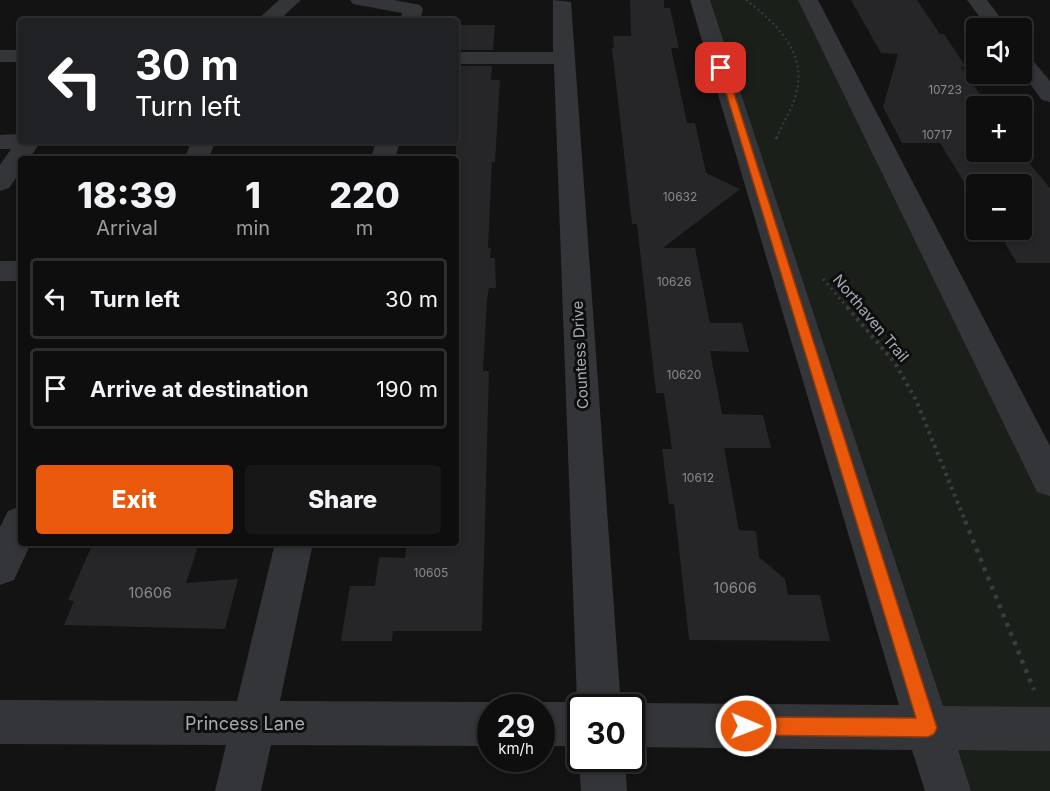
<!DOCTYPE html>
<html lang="en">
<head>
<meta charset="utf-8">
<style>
	body { margin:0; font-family:Inter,sans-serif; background:#171718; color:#f1f3f6; height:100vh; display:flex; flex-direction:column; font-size:22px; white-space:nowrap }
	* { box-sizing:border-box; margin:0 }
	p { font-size:20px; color:#9b9c9e }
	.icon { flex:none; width:33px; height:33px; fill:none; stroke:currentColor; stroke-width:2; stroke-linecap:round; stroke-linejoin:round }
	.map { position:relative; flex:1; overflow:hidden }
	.details { position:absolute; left:18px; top:156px; width:441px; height:390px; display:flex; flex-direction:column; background:#0e0e0f; border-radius:6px; box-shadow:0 3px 9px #0003,0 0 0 2px #2e2e2f }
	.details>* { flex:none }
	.hud { position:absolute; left:18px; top:18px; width:441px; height:126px; border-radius:6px; box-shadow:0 3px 9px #0003,0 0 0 2px #2e2e2f; background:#202124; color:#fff; overflow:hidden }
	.tools { position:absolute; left:966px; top:18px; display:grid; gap:12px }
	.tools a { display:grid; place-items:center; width:66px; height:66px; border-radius:6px; background:#0e0e0f; box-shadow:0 3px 9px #0003,0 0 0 2px #2e2e2f; font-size:30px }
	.speed { position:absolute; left:477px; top:694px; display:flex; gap:12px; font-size:30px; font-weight:700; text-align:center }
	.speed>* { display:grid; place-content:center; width:78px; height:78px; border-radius:50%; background:#0e0e0f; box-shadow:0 3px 9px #0003,0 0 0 2px #2e2e2f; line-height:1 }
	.speed small { font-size:15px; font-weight:400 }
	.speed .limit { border:3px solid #111; border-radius:9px; background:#fff; color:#111 }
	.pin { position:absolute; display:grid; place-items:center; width:51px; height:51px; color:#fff; margin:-26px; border-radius:12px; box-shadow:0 3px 9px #0006 }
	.me { position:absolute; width:66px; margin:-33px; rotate:91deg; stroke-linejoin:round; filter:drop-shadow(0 0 4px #0008) }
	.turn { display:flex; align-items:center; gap:21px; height:126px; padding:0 18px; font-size:27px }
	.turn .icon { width:78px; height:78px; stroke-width:2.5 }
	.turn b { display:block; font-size:42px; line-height:51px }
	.eta { display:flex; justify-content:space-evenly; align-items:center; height:102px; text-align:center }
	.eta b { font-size:36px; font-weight:800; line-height:42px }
	.cta { display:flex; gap:12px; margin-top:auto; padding:12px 18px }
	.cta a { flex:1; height:69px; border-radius:6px; background:#ea580c; color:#fff; font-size:24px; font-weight:800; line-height:69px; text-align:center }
	.cta a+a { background:#171718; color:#f1f3f6 }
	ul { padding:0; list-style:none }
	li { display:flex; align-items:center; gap:18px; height:81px; margin:0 12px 9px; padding:0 6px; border:3px solid #2e2e2f; border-radius:6px }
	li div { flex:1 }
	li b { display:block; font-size:22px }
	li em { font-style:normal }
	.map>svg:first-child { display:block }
	.green { fill:#1a1f1a }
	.building { fill:#262628 }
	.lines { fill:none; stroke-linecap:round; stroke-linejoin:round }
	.path-far3 { stroke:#3a3c40; stroke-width:2; stroke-dasharray:2 3; stroke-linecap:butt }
	.path-far2 { stroke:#3a3c40; stroke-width:3; stroke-dasharray:2 4; stroke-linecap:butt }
	.path-far1 { stroke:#3a3c40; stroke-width:4; stroke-dasharray:3 4.5; stroke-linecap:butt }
	.path { stroke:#3a3c40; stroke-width:4.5; stroke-dasharray:4 6; stroke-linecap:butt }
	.minor { fill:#343539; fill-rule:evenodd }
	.route { fill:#ea580c; stroke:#983908; stroke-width:1.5 }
	.labels { text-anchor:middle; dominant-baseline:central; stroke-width:6; stroke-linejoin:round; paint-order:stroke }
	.number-label { font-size:12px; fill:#858990 }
	.street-label { font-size:15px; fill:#a6abb3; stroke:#0e0e0f }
	.near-number-label { font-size:15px; fill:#858990 }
	.near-street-label { font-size:18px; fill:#a6abb3; stroke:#0e0e0f }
</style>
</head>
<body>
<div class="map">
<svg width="1050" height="791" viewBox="0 0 1050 791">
	<rect width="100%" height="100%" fill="#131314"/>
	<!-- green -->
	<polygon class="green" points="703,0 814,0 1050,454 1050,791 951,791"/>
	<!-- building -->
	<g class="building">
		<polygon points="630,0 664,0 664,8 670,8 679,48 671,48 687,123 695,123 706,173 740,189 663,248 695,248 710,323 742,323 749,352 710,351 722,414 763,415 771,448 724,448 739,530 756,531 759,557 785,579 788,595 820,595 830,641 689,640 674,504 669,504 662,449 672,449 664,393 656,393 637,224 632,224 612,48 614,48 613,36 631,36"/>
		<polygon points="851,0 917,0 940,34 944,34 966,67 961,67 988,106 976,106 976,152 1020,152 1050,188 1050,263 1017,263 997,230 1022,230 1022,184 976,184 976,197 973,197 940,143 902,143 883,107 898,54 881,53"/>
		<polygon points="456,25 495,25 493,50 456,50"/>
		<polygon points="456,66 492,66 491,80 500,80 495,162 492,162 488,248 491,248 490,258 495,258 496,288 489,288 487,300 483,371 489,371 482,631 393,631 392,641 341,641 350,586 375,586 379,557 405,558 407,543 456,543"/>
		<polygon points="93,543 199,543 186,583 238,579 225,629 64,625 74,601 68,600"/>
	</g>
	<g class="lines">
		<!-- path-far3 -->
		<path class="path-far3" d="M746,0c29,22 62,53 50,94 -4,15 -13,29 -19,43"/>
		<!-- path-far2 -->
		<g class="path-far2">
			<polyline points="776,139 777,136"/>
			<polyline points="823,279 848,308"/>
		</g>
		<!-- path-far1 -->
		<polyline class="path-far1" points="847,307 895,363 916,400 966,523"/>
		<!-- path -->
		<polyline class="path" points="965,521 1034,690"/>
		<!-- minor -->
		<g class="minor">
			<polygon points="279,0 301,0 278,21 256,21"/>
			<polygon points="350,0 394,0 420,5 423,9 420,21 400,21 402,13 353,4"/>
			<polygon points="553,0 571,2 621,707 632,703 899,705 690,0 710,0 943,706 1050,707 1050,751 958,750 971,791 925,791 912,750 632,747 632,708 580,708 580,746 542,746 542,708 527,708 542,702 577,702 554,64 456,64 456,52 553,52"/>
			<polygon points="798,0 818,0 1050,446 1050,496 1037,492"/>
			<polygon points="967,0 987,0 1008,28 988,28"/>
			<rect x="0" y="50" width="21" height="12"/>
			<polygon points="1022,54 1029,56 1050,81 1050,102 1042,100 1022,73"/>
			<polygon points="21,134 21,141 41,141 29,159 21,159 21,171 9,188 0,191 0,165 11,149 0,149 0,135"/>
			<polygon points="192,141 216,141 208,159 184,159"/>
			<polygon points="376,141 400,141 395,159 371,159"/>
			<rect x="0" y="261" width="21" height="20"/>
			<polygon points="21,506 21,543 31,543 14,580 0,585 0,527 8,511"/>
			<polygon points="275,543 313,543 280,701 490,702 505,708 490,708 490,746 271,745 261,791 215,791 226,745 0,744 0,700 237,701"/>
			<polygon points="580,756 580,759 625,759 627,791 581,791 579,759"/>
		</g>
	</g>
	<!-- route -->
	<polygon class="route" points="718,66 726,68 937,728 934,734 928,737 746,735 739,733 736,726 739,719 746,717 916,718"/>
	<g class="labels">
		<!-- number labels -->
		<g class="number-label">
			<text x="945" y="89">10723</text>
			<text x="937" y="134">10717</text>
			<text x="680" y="196">10632</text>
			<text x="674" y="281">10626</text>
			<text x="684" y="374">10620</text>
			<text x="698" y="477">10612</text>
			<text x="431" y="572">10605</text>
		</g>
		<!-- street labels -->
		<g class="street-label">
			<text transform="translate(871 318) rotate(50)">Northaven Trail</text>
			<text transform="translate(580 355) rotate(-93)">Countess Drive</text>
		</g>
		<!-- near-number labels -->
		<g class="near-number-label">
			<text x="735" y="587">10606</text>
			<text x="150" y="592">10606</text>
		</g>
		<!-- near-street labels -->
		<g class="near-street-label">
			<text x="245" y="723">Princess Lane</text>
		</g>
	</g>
</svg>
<div class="tools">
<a><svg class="icon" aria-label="sound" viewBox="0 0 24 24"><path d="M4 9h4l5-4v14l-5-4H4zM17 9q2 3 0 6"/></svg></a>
<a>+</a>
<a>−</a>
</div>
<div class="speed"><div>29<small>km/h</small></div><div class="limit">30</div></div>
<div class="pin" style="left:721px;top:68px;background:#d93025"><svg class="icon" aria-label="arrive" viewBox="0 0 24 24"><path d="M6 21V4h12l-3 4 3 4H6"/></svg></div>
<svg class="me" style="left:746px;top:726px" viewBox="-20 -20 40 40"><circle r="17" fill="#ea580c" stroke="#fff" stroke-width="3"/><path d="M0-11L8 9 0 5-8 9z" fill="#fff"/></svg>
<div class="hud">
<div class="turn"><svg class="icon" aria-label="left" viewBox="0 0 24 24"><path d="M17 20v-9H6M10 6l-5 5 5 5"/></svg><div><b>30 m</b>Turn left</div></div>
</div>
<section class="details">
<div class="eta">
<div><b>18:39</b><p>Arrival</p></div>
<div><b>1</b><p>min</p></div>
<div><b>220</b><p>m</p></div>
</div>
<ul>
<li><svg class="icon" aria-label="left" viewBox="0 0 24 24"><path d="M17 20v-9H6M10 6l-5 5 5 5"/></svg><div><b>Turn left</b></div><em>30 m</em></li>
<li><svg class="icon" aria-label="arrive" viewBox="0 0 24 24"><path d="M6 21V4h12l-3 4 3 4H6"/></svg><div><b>Arrive at destination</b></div><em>190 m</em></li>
</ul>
<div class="cta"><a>Exit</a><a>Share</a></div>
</section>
</div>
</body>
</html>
